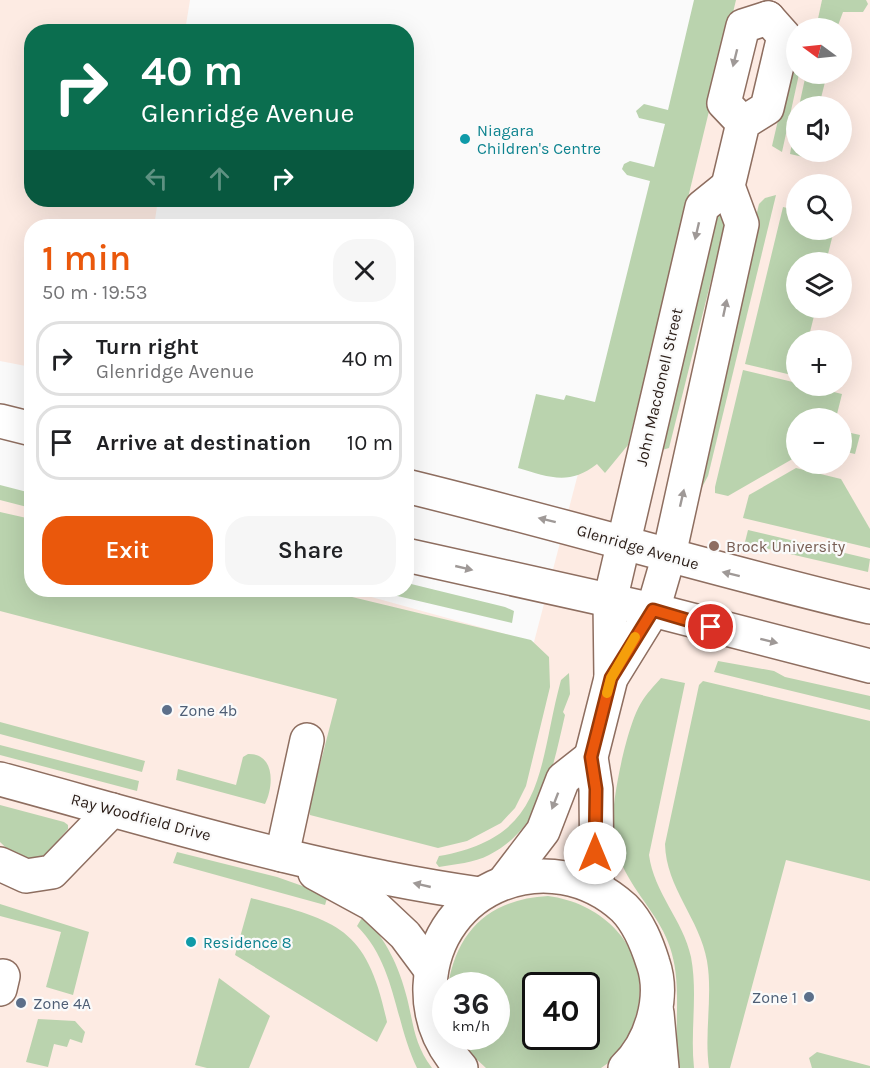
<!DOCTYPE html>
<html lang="en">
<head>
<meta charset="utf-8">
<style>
	body { margin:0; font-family:Karla,sans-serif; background:#f6f6f6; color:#202124; height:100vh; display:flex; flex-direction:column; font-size:22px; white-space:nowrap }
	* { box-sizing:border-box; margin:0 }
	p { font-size:20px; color:#757577 }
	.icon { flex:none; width:33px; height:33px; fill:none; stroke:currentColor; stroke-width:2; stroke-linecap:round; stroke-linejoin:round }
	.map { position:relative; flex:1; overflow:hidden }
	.details { position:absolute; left:24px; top:219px; width:390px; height:378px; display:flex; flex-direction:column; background:#fff; border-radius:24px; box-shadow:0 6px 24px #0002 }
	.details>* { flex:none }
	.guide { position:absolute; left:24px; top:24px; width:390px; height:183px; border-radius:24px; box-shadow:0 6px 24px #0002; background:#0b6e4f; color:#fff; overflow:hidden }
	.needle { width:39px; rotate:285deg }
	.buttons { position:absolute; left:786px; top:18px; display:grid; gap:12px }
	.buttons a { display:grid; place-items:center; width:66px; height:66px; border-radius:50%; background:#fff; box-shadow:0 6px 24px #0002; font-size:30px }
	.speed { position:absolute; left:432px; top:972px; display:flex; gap:12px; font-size:30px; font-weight:700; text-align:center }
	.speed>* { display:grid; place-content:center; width:78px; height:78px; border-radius:50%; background:#fff; box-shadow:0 6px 24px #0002; line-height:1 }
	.speed small { font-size:15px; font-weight:400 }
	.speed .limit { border:3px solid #111; border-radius:9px; background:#fff; color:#111 }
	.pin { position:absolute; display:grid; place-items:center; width:51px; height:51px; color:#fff; margin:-26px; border:3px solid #fff; border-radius:50%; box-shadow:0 2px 6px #0007 }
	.me { position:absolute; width:66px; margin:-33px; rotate:0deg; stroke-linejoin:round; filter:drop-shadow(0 0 4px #0008) }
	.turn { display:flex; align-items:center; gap:21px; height:126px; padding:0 18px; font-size:27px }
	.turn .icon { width:78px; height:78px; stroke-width:2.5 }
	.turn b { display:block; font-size:42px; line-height:51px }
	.lanes { display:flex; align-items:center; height:57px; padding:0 18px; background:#0003; justify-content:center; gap:30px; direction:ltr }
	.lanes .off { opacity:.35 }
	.round { display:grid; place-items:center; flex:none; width:63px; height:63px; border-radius:24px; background:#f6f6f6 }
	.head { display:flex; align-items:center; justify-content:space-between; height:102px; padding:0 18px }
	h1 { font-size:36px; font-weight:600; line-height:45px; color:#ea580c }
	.cta { display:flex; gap:12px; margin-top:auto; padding:12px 18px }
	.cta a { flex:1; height:69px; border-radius:24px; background:#ea580c; color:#fff; font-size:24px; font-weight:600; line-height:69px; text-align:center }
	.cta a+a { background:#f6f6f6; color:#202124 }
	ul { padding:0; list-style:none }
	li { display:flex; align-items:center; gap:18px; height:75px; margin:0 12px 9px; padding:0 6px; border:3px solid #e0e0e0; border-radius:24px }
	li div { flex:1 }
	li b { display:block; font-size:22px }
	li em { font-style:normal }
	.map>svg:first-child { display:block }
	.built { fill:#fdebe3; fill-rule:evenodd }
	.green { fill:#bad3ae; fill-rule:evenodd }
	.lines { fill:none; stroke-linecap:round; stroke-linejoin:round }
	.minor-casing { stroke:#8e6e60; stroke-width:36 }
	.major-casing { stroke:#8e6e60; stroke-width:36 }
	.minor { stroke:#fff; stroke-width:33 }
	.major { stroke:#fff; stroke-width:33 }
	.oneway { fill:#9f9997 }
	.route-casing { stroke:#983908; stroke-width:15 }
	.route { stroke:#ea580c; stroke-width:10 }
	.slow { stroke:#f59e0b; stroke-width:10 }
	.culture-dot { fill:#0f9aa8; stroke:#fafafa; stroke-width:2 }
	.education-dot { fill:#8d6e63; stroke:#fafafa; stroke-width:2 }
	.service-dot { fill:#5c6f8a; stroke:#fafafa; stroke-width:2 }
	.labels { text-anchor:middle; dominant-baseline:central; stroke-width:4.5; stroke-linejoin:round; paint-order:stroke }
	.culture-label { font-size:16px; fill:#0d838f; stroke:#fafafa; text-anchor:start }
	.street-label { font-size:16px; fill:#2a1d17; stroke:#fafafa }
	.education-label { font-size:16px; fill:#785e54; stroke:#fafafa; text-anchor:start }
	.service-label { font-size:16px; fill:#4e5e75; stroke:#fafafa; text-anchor:start }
</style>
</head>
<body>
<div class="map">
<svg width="870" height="1068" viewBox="0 0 870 1068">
	<rect width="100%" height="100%" fill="#fafafa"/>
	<!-- built -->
	<g class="built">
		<polygon points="0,0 190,0 185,31 32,32 32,200 158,200 154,226 32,226 31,367 0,361"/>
		<path d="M702,0h168v1068h-870v-574l31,8 1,88h314l188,52zM796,28h46v46h-46zM796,106h46v46h-46zM796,184h46v46h-46zM796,262h46v46h-46zM796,340h46v46h-46zM796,418h46v46h-46zM446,986h50v50h-50zM536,986h50v50h-50z"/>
	</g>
	<!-- green -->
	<g class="green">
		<path d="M694,0h42l-108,445 -23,28 -8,-9c-28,22 -48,13 -79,4l18,-74 28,6 2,-5 29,7 55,-221 -23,-6 -5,-6 2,-5 6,-3 24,6 11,-43 -26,-6 -3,-7 8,-7 24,6z"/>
		<polygon points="822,0 866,0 868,4 863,12 843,12 837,28 816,28"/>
		<polygon points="796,43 796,74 799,74 782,152 772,146"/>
		<polygon points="806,74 827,74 819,106 799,106"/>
		<polygon points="796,119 796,152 828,152 832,154 831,157 821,161 790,154"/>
		<polygon points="776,195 708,476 700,491 698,482 727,335 759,204 765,198"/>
		<polygon points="783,207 796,210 796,230 834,230 826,262 796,262 796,308 816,308 808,340 796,340 796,376 745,364"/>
		<polygon points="717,210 727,217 669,448 662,450"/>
		<polygon points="743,370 842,394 836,418 796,418 796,457 728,496 715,493 715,487"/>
		<polygon points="842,431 860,435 855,454 842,451"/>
		<polygon points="796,468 841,479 870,529 870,548 743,518 749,495"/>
		<polygon points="0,485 31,493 31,508 0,500"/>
		<polygon points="0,512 31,519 32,590 323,590 531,640 549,657 550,687 526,786 515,808 501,823 467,841 438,848 310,815 309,807 337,699 0,611"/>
		<polygon points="748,530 870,559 868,572 751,545 745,542"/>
		<polygon points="407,583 505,607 514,611 512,623 372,590 406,590"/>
		<polygon points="718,661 774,671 785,677 870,696 870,710 714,672"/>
		<path d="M569,673l1,21 -7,18 2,3c-13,56 -22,112 -76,140 -15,8 -34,9 -50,12l-3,-4 3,-7c109,-19 98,-88 122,-176z"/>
		<path d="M661,678l24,5 -36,172c5,38 34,65 42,102 7,37 -1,74 3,111h-15c-6,-38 3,-77 -7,-114 -8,-32 -32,-54 -47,-83 -6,-12 -10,-26 -12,-39 -3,-27 14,-107 28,-129 5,-9 13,-17 20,-25z"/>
		<path d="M703,681l167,40v160l-84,-21 -56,208h-21c-5,-35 4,-72 -2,-107 -7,-42 -41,-73 -42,-117l34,-159z"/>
		<polygon points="0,722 145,761 142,772 0,734"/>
		<polygon points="0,745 139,781 137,791 0,755"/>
		<path d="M248,754c27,-1 26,32 17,50l-89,-24 2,-11 58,16 7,-28z"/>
		<polygon points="0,805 64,822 68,825 68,829 40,861 17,858 0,842"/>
		<polygon points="177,852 277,877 328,895 325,905 173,863"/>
		<path d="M548,896c63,8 110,64 85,128 -6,17 -16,34 -32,44h-115l-15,-14 -12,-17 37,-1v-50h-48c9,-57 43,-87 100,-90zM536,986h50v50h-50z"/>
		<path d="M251,898c87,23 116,29 136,124l-10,20 -142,-87z"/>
		<polygon points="0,904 89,932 73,995 46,987 61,932 0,916"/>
		<path d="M363,916c23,23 36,50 44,82 7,28 7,46 25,70h-15c-23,-48 -21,-103 -60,-142z"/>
		<polygon points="219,978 270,1016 249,1068 207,1068 195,1065"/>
		<polygon points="38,1019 75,1021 85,1032 82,1043 70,1039 67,1047 54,1044 48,1067 26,1062"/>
		<polygon points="817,1052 870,1066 870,1068 812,1068 809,1058"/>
	</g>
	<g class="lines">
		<!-- minor casing -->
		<g class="minor-casing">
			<g id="minor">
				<polyline points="743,123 724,103 743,26 768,18"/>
				<polyline points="611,678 610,601 702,207 728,186"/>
				<path d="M0,779c158,43 317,92 480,115"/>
				<polyline points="282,855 307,740"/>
				<polyline points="0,864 26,876 52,872 112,810"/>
				<polyline points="315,873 372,904 405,935 431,970"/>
				<polyline points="504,882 543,831 563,779 591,757"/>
				<polyline points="597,888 596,789 591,757 611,678 653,610 669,555 742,224 728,186 743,123 767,108 784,36 768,18"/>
				<polyline points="0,989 3,976"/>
				<polyline points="657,1013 662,1068"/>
				<path d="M461,1068c-21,-23 -32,-51 -31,-82 5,-101 121,-145 194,-78 15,15 23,36 29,55 12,35 -2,80 -28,105"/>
			</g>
		</g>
		<!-- major casing -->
		<g class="major-casing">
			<g id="major">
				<polyline points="0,421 32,429"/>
				<path d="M406,486c156,38 309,84 464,121"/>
				<polyline points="406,555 653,610 870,666"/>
			</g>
		</g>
		<!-- minor -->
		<use href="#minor" class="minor"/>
		<!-- major -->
		<use href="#major" class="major"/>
	</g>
	<!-- one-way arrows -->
	<defs><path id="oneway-solid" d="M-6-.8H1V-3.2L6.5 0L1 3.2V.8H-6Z" transform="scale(1.5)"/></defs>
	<g class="oneway">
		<use href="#oneway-solid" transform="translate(735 58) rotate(104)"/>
		<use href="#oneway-solid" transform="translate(697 231) rotate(103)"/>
		<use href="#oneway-solid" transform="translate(725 308) rotate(-78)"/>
		<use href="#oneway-solid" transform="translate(682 498) rotate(-77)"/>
		<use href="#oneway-solid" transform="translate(547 520) rotate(-166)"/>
		<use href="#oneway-solid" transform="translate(464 568) rotate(13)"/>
		<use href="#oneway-solid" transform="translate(731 574) rotate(-166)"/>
		<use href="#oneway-solid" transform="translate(769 641) rotate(14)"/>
		<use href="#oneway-solid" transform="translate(555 801) rotate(111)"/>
		<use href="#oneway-solid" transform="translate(422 885) rotate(-167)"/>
	</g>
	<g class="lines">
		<!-- route casing -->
		<g class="route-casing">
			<polyline id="route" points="595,853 596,789 591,757 611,678 653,610 711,627"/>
		</g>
		<!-- route -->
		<use href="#route" class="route"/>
		<!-- slow -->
		<polyline class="slow" points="607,693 611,678 635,637"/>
	</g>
	<!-- markers -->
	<g class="culture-dot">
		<circle cx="465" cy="139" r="6"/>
		<circle cx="191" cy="942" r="6"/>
	</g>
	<circle class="education-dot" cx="714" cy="546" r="6"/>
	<g class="service-dot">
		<circle cx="167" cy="710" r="6"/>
		<circle cx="809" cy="997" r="6"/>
		<circle cx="21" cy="1003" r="6"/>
	</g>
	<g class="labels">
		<!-- culture labels -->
		<g class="culture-label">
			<text x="477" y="130">Niagara<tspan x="477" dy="18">Children's Centre</tspan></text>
			<text x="203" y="942">Residence 8</text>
		</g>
		<!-- street labels -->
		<g class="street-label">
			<text transform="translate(659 387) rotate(-77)">John Macdonell Street</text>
			<text transform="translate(638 547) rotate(16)">Glenridge Avenue</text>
			<text transform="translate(141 817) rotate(15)">Ray Woodfield Drive</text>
		</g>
		<!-- education labels -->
		<g class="education-label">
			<text x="726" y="546">Brock University</text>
		</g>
		<!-- service labels -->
		<g class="service-label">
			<text x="179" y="710">Zone 4b</text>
			<text x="797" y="997" text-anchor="end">Zone 1</text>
			<text x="33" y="1003">Zone 4A</text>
		</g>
	</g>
</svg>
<div class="buttons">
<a><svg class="needle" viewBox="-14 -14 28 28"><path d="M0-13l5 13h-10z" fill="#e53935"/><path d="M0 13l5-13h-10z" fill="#757577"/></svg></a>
<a><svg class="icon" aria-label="sound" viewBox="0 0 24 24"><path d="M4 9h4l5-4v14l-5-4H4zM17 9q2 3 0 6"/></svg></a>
<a><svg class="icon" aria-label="search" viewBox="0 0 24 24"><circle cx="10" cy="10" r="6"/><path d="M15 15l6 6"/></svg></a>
<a><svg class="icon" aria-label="layers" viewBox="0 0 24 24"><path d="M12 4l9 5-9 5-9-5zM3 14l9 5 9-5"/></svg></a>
<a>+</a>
<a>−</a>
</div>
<div class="speed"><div>36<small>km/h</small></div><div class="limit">40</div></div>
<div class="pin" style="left:711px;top:627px;background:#d93025"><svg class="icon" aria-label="arrive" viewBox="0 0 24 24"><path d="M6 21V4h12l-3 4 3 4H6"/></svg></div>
<svg class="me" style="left:595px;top:853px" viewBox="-20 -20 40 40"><circle r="19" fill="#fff"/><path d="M0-13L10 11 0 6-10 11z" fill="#ea580c"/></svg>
<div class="guide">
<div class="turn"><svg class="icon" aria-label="right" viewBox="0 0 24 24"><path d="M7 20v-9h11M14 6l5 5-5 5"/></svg><div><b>40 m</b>Glenridge Avenue</div></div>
<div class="lanes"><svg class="icon off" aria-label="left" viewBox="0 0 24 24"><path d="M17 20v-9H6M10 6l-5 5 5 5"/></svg><svg class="icon off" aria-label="ahead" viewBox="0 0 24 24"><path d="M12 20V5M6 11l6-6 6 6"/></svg><svg class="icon" aria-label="right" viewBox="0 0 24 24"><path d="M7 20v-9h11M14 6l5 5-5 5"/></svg></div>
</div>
<section class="details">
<div class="head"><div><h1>1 min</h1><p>50 m · 19:53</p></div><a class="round"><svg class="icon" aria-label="close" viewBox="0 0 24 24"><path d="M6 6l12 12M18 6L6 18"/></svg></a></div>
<ul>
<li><svg class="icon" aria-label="right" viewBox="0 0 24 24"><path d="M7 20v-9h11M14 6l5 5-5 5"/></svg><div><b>Turn right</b><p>Glenridge Avenue</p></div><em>40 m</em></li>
<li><svg class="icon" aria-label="arrive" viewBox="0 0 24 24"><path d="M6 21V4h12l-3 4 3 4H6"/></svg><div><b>Arrive at destination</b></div><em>10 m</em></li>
</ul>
<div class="cta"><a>Exit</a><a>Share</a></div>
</section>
</div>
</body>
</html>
